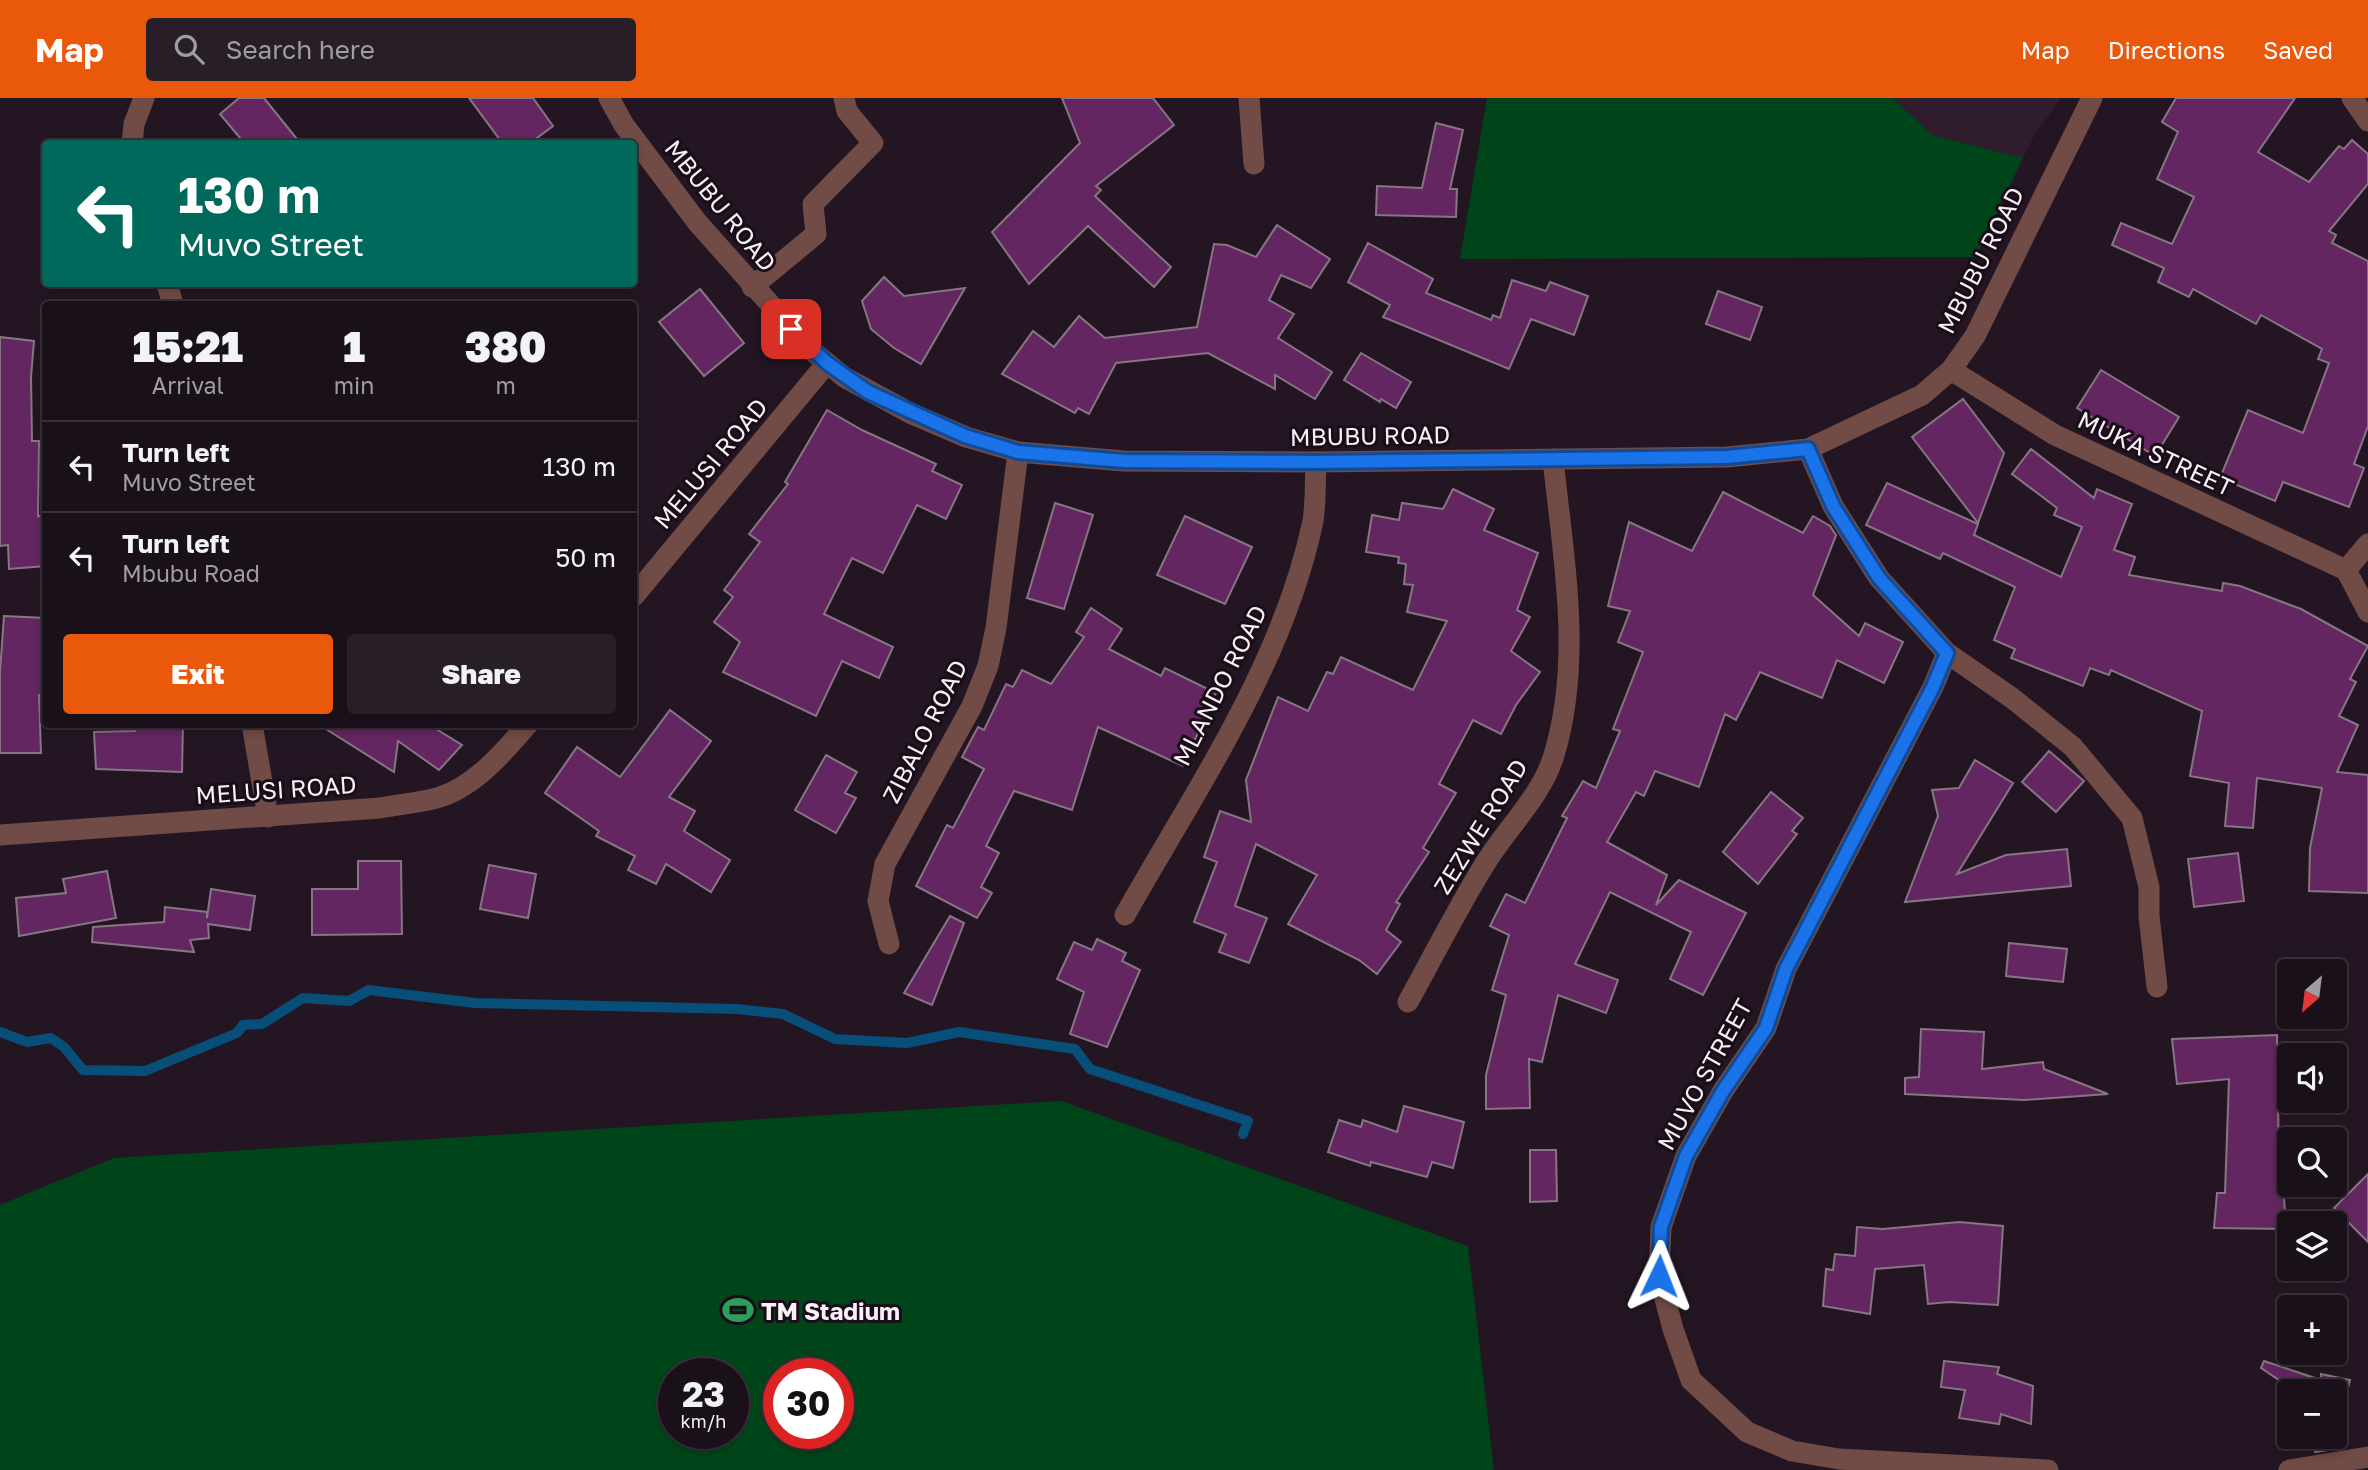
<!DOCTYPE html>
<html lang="en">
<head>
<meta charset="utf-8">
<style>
	body { margin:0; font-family:"Golos Text",sans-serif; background:#271e27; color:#f1f3f6; height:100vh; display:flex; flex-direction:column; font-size:26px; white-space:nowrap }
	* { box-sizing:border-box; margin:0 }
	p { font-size:23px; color:#9f9da2 }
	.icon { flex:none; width:38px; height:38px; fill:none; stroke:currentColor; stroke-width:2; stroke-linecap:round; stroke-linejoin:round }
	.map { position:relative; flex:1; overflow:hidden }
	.side { position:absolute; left:42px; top:203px; width:595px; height:427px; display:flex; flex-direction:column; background:#1a101a; border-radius:7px; box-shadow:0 4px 10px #0003,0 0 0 2px #383039 }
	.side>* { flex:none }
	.hud { position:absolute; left:42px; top:42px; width:595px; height:147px; border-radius:7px; box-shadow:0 4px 10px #0003,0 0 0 2px #383039; background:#00695c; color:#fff; overflow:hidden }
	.needle { width:46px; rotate:208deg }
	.fabs { position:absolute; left:2277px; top:861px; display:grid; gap:14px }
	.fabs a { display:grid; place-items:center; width:70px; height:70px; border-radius:7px; background:#1a101a; box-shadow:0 4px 10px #0003,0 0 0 2px #383039; font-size:35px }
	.speed { position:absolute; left:658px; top:1260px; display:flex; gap:14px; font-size:35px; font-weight:700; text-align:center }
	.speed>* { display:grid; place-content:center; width:91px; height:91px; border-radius:50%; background:#1a101a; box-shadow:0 4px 10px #0003,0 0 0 2px #383039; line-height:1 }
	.speed small { font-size:18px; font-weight:400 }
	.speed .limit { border:10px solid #d22; background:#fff; color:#111 }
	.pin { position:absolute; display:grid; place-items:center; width:60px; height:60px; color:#fff; margin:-30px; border-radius:14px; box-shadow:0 4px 10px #0006 }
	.me { position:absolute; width:77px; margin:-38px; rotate:2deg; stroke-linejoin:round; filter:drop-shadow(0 0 5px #0008) }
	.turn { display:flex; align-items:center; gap:24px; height:147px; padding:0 21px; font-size:32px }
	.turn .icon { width:91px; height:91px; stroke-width:2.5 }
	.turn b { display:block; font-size:49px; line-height:60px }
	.eta { display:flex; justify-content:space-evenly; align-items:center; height:119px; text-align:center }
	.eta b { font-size:42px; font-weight:800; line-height:49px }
	.cta { display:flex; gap:14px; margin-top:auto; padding:14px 21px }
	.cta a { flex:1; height:80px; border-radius:7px; background:#ea580c; color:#fff; font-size:28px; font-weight:800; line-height:80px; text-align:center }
	.cta a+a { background:#271e27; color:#f1f3f6 }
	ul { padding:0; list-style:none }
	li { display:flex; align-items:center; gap:21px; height:91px; padding:0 21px; border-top:2px solid #383039 }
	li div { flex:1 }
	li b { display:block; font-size:26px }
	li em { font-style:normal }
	header { display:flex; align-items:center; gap:42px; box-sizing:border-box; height:98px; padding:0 35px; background:#ea580c; color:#fff }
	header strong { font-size:33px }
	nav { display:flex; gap:38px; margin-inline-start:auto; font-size:24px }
	.search { width:490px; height:63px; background:#271e27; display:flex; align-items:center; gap:18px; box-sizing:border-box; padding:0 24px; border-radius:7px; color:#9f9da2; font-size:26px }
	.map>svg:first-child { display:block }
	.built { fill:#2f1d2d }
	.green { fill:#00451a; fill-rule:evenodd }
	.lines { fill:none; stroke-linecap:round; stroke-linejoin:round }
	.stream { stroke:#074e79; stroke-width:10 }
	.building { fill:#642661; stroke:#867684; stroke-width:2 }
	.street { stroke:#714b46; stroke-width:21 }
	.route-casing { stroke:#114b97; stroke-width:18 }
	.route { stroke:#1a73e8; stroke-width:12 }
	.labels { text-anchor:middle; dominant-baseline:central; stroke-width:6; stroke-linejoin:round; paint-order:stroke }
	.street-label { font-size:24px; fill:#f8eff7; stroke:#190d18 }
	.poi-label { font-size:24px; font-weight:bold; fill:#f8eff7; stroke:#190d18; text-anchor:start }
</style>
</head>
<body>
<header>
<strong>Map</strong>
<div class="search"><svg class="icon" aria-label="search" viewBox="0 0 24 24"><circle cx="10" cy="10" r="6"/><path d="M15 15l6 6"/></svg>Search here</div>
<nav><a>Map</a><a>Directions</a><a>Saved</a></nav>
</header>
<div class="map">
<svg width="2368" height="1372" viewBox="0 0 2368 1372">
	<rect width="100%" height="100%" fill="#231622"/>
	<!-- built -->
	<polygon class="built" points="1893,0 2061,0 2034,38 2023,60 1932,37"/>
	<!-- green -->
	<g class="green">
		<polygon points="1487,0 1893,0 1932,37 2023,60 1976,159 1460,161"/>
		<path d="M1061,1003l407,145 26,224h-1494v-265l114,-47zM674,1276h59v59h-59zM779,1276h59v59h-59z"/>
	</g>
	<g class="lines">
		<!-- stream -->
		<polyline class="stream" points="0,934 27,944 51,940 64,949 83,972 145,973 237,935 243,927 262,926 303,900 349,903 369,892 475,905 737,911 783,916 835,941 907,945 959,934 1075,951 1090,971 1248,1023 1243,1036"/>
	</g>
	<!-- building -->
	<g class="building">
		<polygon points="239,0 264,0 301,46 245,46 220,16"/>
		<polygon points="469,0 533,0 553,28 529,46 503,46"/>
		<polygon points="1062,0 1153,0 1174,27 1096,88 1101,92 1095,98 1171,169 1154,189 1088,128 1029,186 992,134 1080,45"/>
		<polygon points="2176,0 2295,0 2258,54 2309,84 2339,48 2344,51 2352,42 2368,56 2368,86 2329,133 2336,137 2332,145 2368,163 2368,328 2354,366 2364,370 2349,409 2283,384 2275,403 2220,380 2248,312 2303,335 2329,265 2318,261 2322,251 2261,217 2256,226 2193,191 2189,199 2158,184 2164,170 2112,147 2121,125 2172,146 2194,99 2157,81 2178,34 2162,24"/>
		<polygon points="1436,25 1463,32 1450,91 1457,91 1456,119 1376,117 1377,88 1422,90"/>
		<polygon points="1277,127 1330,161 1311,190 1281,177 1269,202 1294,216 1278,240 1332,274 1315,301 1275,277 1275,291 1208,255 1116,265 1089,316 1078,310 1075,315 1002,276 1033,233 1054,249 1079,218 1105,240 1197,229 1214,146 1227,147 1256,159"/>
		<polygon points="1368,145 1433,181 1426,195 1491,222 1493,217 1500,220 1512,182 1546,193 1550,184 1588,198 1574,237 1531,221 1509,271 1383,219 1390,207 1348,184"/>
		<polygon points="884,179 904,198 965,190 921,266 894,250 871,231 862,203"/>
		<polygon points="700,191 744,245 704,278 659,224"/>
		<polygon points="1718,193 1762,209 1750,242 1706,226"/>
		<polygon points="0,239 34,243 31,279 32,343 39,343 38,418 46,417 46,468 9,471 8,447 0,448"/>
		<polygon points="1361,255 1411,284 1396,310 1381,301 1380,304 1344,282"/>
		<polygon points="2101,272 2179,319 2155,358 2077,310"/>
		<polygon points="1963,301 2004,355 1978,425 1912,339"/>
		<polygon points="827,312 862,332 936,366 932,373 962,387 946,421 917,407 883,475 852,460 824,516 893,549 879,580 842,563 816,618 723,574 740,544 714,524 733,499 724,492 760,444 749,436 788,386 785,384"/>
		<polygon points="2031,351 2094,400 2097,391 2132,406 2114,452 2135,459 2129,477 2222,493 2223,485 2240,488 2301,511 2368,548 2350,581 2356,584 2339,618 2358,627 2337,674 2368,677 2368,795 2309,793 2310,750 2322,690 2257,680 2253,730 2225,728 2229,685 2190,678 2202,613 2111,572 2109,577 2090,570 2083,588 2011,560 2015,551 1994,542 2015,489 1943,455 1940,461 1866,427 1887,385 1978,426 1974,437 2061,479 2082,429 2054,417 2057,410 2012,376"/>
		<polygon points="1453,391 1494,411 1484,432 1538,455 1517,512 1530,519 1511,553 1540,574 1516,607 1501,636 1473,622 1439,686 1456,695 1423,750 1429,754 1396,804 1400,806 1386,832 1401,844 1377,876 1359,862 1288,826 1317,777 1256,746 1235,808 1267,820 1249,865 1219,854 1226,836 1194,824 1217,764 1204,759 1220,713 1251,724 1246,682 1278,599 1308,613 1327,574 1333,576 1341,559 1413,592 1447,523 1407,514 1413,487 1404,486 1406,466 1398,465 1399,459 1366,454 1372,417 1399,422 1402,405 1443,411"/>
		<polygon points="1723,394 1803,435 1813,418 1830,428 1836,437 1813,497 1859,538 1865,525 1903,544 1884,585 1837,562 1822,600 1760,574 1736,622 1725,616 1699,689 1655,673 1644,698 1636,694 1607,744 1667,777 1656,807 1679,782 1746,815 1703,897 1670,881 1691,834 1610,794 1575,866 1618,882 1606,915 1558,897 1542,964 1529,961 1530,1010 1486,1011 1486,977 1506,897 1492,892 1509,837 1490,828 1506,796 1525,805 1567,720 1562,718 1583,683 1596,690 1620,633 1613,631 1643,554 1618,544 1630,513 1608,508 1629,424 1692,453"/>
		<polygon points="1055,405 1093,417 1064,511 1027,500"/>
		<polygon points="1185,418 1252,449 1225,506 1157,477"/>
		<polygon points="1091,510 1122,531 1109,551 1161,578 1165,570 1216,595 1183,668 1098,629 1072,712 1014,693 986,748 999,755 981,789 992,795 977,820 916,788 947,727 953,730 984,671 962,659 978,629 984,632 1006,586 1013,589 1022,572 1051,586 1084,539 1076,534"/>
		<polygon points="4,518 46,520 46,597 39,597 41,655 0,655 0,574"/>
		<polygon points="670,612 711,643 669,699 695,713 684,733 730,762 711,794 666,766 656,786 628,772 635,758 596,738 599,733 545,695 577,649 620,679"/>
		<polygon points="135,626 183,626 182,674 96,671 94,634 135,633"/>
		<polygon points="318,626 428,626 462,647 439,672 398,643 394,674"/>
		<polygon points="2049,653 2084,683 2056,714 2022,684"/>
		<polygon points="826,657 857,674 845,695 856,700 836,735 795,712"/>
		<polygon points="1975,662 2013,685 1957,776 2006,757 2067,751 2071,788 1905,804 1938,718 1932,692 1959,690"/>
		<polygon points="1771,694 1803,720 1792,733 1797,736 1758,786 1723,754"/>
		<polygon points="2238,755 2244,803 2194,809 2188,761"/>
		<polygon points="358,763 401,763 402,836 312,837 312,791 358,791"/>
		<polygon points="489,767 536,776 528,820 480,811"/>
		<polygon points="107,773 116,820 19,838 16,800 66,795 63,781"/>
		<polygon points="211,791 255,798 250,832 208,826 209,840 190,842 194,854 92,844 93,829 164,824 165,809 207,814 207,820"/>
		<polygon points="950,818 964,825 932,907 904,895"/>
		<polygon points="1097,841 1126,855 1122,863 1140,872 1107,949 1070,936 1084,894 1057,881 1074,844 1092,852"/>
		<polygon points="2009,845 2067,851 2063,884 2006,878"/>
		<polygon points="1921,931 1984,934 1982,971 2043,964 2044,971 2108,996 2024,1002 1905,996 1905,980 1919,979"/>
		<polygon points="2277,937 2279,1067 2282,1067 2286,1131 2214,1130 2217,1095 2225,1095 2229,981 2177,986 2172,941"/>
		<polygon points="1404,1008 1464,1024 1453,1070 1432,1064 1427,1079 1371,1064 1370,1068 1328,1054 1339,1022 1361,1029 1363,1022 1397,1034"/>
		<polygon points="1530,1052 1556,1052 1557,1103 1530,1104"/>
		<polygon points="2368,1076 2368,1144 2334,1110"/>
		<polygon points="1959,1124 2003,1128 1998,1207 1949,1204 1928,1206 1924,1167 1875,1171 1870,1216 1823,1208 1826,1171 1833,1172 1835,1156 1855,1158 1857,1129 1883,1131"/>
		<polygon points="1944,1263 1999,1269 1997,1276 2033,1288 2031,1326 2001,1316 1999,1326 1959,1320 1965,1292 1941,1289"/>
		<polygon points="2264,1263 2321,1282 2321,1276 2350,1282 2333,1351 2315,1354 2316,1339 2334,1339 2334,1293 2295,1293 2261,1270"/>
	</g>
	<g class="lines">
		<!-- street -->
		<g class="street">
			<polyline points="609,0 624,27 697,124 810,251 844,279 910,315 966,339 1018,354 1124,363 1316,364 1727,359 1808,351 1922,297 1951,272 1975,238 2092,0"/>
			<polyline points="1249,0 1254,66"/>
			<polyline points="2352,0 2368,23"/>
			<polyline points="132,46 134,26 144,0"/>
			<polyline points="167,186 173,206"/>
			<polyline points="752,189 816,136 813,106 873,45 847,13 844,0"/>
			<polyline points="1951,272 2055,337 2346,472 2368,446"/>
			<polyline points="1808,351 1833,408 1879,480 1947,555 2012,600 2073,649 2132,720 2149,789 2149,818 2157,889"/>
			<polyline points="2346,472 2368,514"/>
			<polyline points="634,498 827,265"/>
			<polyline points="1947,555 1933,589 1786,871 1766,930 1723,993 1686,1058 1661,1129 1659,1178 1673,1231 1691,1282 1747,1334 1792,1353 1839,1361 2048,1372"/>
			<polyline points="252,626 268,719"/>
			<path d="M0,737l380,-27c20,-4 41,-5 60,-11 35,-11 65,-46 88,-73"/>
			<path d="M1125,817c71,-126 158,-251 188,-394 3,-19 2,-40 3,-59"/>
			<polyline points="889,846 878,803 885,766 972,608 988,568 996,530 1018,354"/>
			<path d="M1408,904c25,-45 48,-91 75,-135 22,-37 59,-71 71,-112 29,-96 9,-199 -1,-296"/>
			<polyline points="2289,1372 2368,1359"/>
		</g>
	</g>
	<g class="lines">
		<!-- route casing -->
		<g class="route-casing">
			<polyline id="route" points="791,231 827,265 868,294 965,338 1018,354 1124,363 1316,364 1727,359 1808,351 1833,408 1879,480 1947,555 1933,589 1786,871 1766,930 1723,993 1686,1058 1661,1129 1659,1178"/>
		</g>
		<!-- route -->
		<use href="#route" class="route"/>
	</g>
	<!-- icons -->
	<defs>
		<g id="stadium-bare" transform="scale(2.415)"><path d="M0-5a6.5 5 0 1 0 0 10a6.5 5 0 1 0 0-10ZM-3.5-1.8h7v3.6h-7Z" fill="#2e9e5b" stroke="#190d18" stroke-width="2.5" paint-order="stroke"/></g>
	</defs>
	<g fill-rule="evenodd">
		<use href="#stadium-bare" x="738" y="1212"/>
	</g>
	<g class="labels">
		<!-- street labels -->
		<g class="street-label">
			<text transform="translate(721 107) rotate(51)">MBUBU ROAD</text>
			<text transform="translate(1980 162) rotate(-63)">MBUBU ROAD</text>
			<text transform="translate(1370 337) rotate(-1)">MBUBU ROAD</text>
			<text transform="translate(2156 355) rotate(25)">MUKA STREET</text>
			<text transform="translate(710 365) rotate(-50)">MELUSI ROAD</text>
			<text transform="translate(1219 587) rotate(-63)">MLANDO ROAD</text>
			<text transform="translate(924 633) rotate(-63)">ZIBALO ROAD</text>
			<text transform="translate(276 691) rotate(-4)">MELUSI ROAD</text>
			<text transform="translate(1480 728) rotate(-58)">ZEZWE ROAD</text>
			<text transform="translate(1704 976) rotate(-61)">MUVO STREET</text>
		</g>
		<!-- poi labels -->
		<g class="poi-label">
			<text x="761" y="1212">TM Stadium</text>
		</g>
	</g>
</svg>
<div class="fabs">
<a><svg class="needle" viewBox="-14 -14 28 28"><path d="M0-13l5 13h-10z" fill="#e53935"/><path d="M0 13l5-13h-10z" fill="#9f9da2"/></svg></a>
<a><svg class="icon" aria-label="sound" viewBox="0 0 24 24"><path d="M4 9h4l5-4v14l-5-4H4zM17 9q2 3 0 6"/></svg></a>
<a><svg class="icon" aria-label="search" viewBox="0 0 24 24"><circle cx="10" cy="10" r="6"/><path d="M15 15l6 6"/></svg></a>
<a><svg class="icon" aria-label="layers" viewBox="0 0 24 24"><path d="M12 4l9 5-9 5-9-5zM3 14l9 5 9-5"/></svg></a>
<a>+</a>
<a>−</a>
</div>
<div class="speed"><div>23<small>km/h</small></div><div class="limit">30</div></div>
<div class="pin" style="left:791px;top:231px;background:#d93025"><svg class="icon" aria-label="arrive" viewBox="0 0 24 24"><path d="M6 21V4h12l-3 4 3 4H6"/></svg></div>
<svg class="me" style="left:1659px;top:1178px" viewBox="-20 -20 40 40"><path d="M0-17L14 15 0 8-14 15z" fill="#1a73e8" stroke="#fff" stroke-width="4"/></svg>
<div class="hud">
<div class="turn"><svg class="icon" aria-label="left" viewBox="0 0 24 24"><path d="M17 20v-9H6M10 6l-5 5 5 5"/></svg><div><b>130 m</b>Muvo Street</div></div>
</div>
<section class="side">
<div class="eta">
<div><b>15:21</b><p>Arrival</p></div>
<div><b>1</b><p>min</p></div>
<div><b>380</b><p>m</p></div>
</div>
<ul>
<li><svg class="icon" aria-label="left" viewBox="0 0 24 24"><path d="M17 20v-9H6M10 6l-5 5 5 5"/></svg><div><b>Turn left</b><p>Muvo Street</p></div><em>130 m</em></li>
<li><svg class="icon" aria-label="left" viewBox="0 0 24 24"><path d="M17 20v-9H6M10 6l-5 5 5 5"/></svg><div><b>Turn left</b><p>Mbubu Road</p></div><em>50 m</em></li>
</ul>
<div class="cta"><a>Exit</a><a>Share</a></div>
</section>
</div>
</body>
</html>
